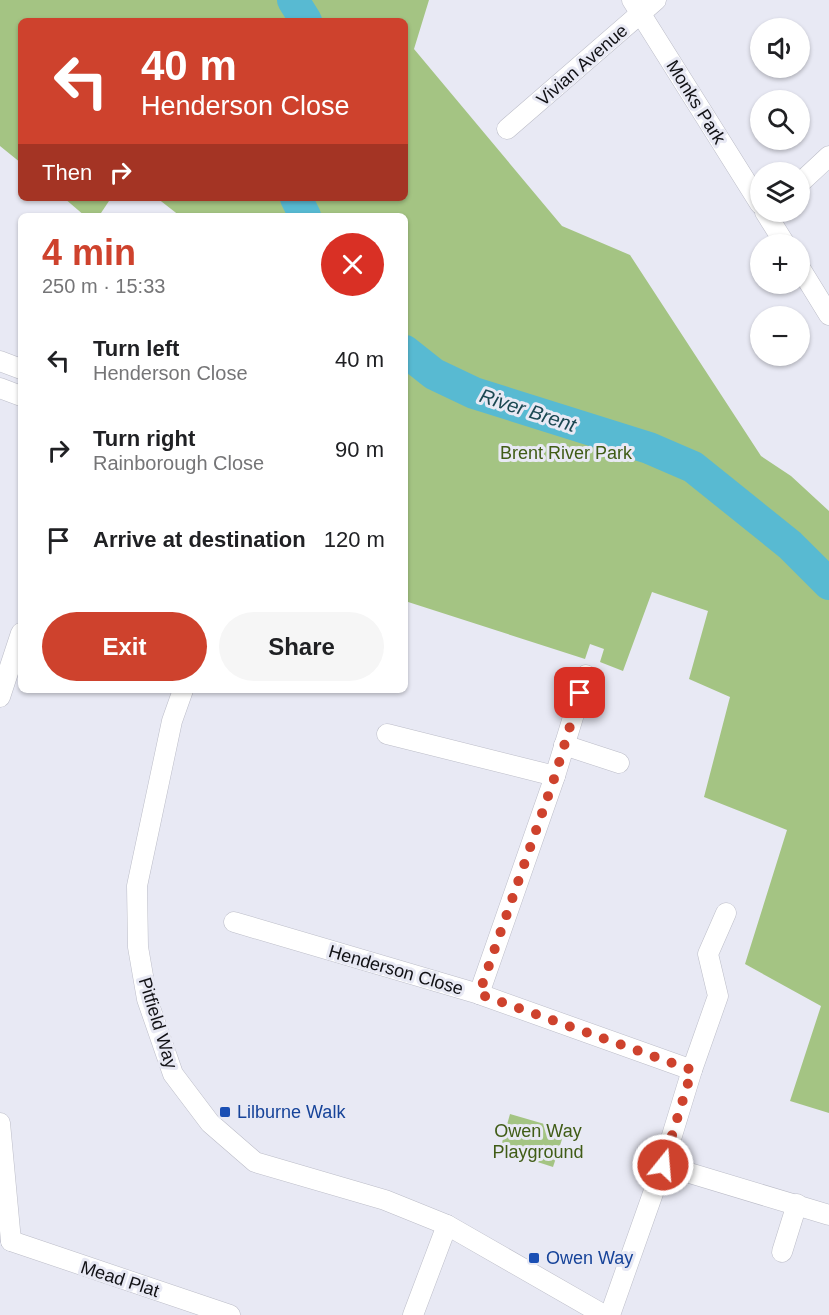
<!DOCTYPE html>
<html lang="en">
<head>
<meta charset="utf-8">
<style>
	body { margin:0; font-family:Arial,sans-serif; background:#f6f6f6; color:#202124; height:100vh; display:flex; flex-direction:column; font-size:22px; white-space:nowrap }
	* { box-sizing:border-box; margin:0 }
	p { font-size:20px; color:#757577 }
	.icon { flex:none; width:33px; height:33px; fill:none; stroke:currentColor; stroke-width:2; stroke-linecap:round; stroke-linejoin:round }
	.map { position:relative; flex:1; overflow:hidden }
	.details { position:absolute; left:18px; top:213px; width:390px; height:480px; display:flex; flex-direction:column; background:#fff; border-radius:9px; box-shadow:0 2px 4px #0004 }
	.details>* { flex:none }
	.top-card { position:absolute; left:18px; top:18px; width:390px; height:183px; border-radius:9px; box-shadow:0 2px 4px #0004; background:#ce422d; color:#fff; overflow:hidden }
	.buttons { position:absolute; left:750px; top:18px; display:grid; gap:12px }
	.buttons a { display:grid; place-items:center; width:60px; height:60px; border-radius:50%; background:#fff; box-shadow:0 2px 4px #0004; font-size:30px }
	.pin { position:absolute; display:grid; place-items:center; width:51px; height:51px; color:#fff; margin:-26px; border-radius:12px; box-shadow:0 3px 9px #0006 }
	.me { position:absolute; width:66px; margin:-33px; rotate:17deg; stroke-linejoin:round; filter:drop-shadow(0 0 4px #0008) }
	.turn { display:flex; align-items:center; gap:21px; height:126px; padding:0 24px; font-size:27px }
	.turn .icon { width:78px; height:78px; stroke-width:2.5 }
	.turn b { display:block; font-size:42px; line-height:51px }
	.then { display:flex; align-items:center; height:57px; padding:0 24px; background:#0003; gap:12px; font-size:22px }
	.round { display:grid; place-items:center; flex:none; width:63px; height:63px; border-radius:32px; background:#f6f6f6 }
	.overview { display:flex; align-items:center; justify-content:space-between; height:102px; padding:0 24px }
	h1 { font-size:36px; font-weight:700; line-height:45px; color:#ce422d }
	.primary-button { display:flex; gap:12px; margin-top:auto; padding:12px 24px }
	.primary-button a { flex:1; height:69px; border-radius:36px; background:#ce422d; color:#fff; font-size:24px; font-weight:700; line-height:69px; text-align:center }
	.primary-button a+a { background:#f6f6f6; color:#202124 }
	ul { padding:0; list-style:none }
	li { display:flex; align-items:center; gap:18px; height:90px; padding:0 24px }
	li div { flex:1 }
	li b { display:block; font-size:22px }
	li em { font-style:normal }
	.map>svg:first-child { display:block }
	.green { fill:#a4c483 }
	.lines { fill:none; stroke-linecap:round; stroke-linejoin:round }
	.river { stroke:#58bad2; stroke-width:32 }
	.minor-casing { stroke:#bcbdc8; stroke-width:21 }
	.minor { stroke:#fff; stroke-width:20 }
	.route { stroke:#ce422d; stroke-width:10; stroke-dasharray:0 18 }
	.transit-dot { fill:#1a4fb4; stroke:#e8e9f4; stroke-width:2 }
	.labels { text-anchor:middle; dominant-baseline:central; stroke-width:6; stroke-linejoin:round; paint-order:stroke }
	.street-label { font-size:18px; fill:#111115; stroke:#e8e9f4 }
	.park-label { font-size:18px; fill:#405c16; stroke:#e8e9f4 }
	.transit-label { font-size:18px; fill:#164399; stroke:#e8e9f4; text-anchor:start }
	.water-label { font-size:20px; font-style:italic; fill:#1b4852; stroke:#e8e9f4 }
</style>
</head>
<body>
<div class="map">
<svg width="829" height="1315" viewBox="0 0 829 1315">
	<rect width="100%" height="100%" fill="#e8e9f4"/>
	<!-- green -->
	<g class="green">
		<polygon points="0,0 429,0 414,49 562,226 630,255 761,456 791,476 829,511 829,1113 790,1101 821,1006 745,964 787,830 704,797 730,697 689,679 708,611 652,592 623,671 600,662 604,649 590,644 585,659 405,601 405,216 180,216 157,198 405,198 405,21 21,21 21,163 0,146"/>
		<polygon points="64,198 111,198 99,216 85,216"/>
		<polygon points="510,1114 565,1130 553,1167 500,1150"/>
	</g>
	<g class="lines">
		<!-- river -->
		<g class="river">
			<polyline points="293,0 306,21"/>
			<polyline points="296,198 305,216"/>
			<polyline points="405,351 434,374 474,393 649,448 693,467 790,545 829,584"/>
		</g>
		<!-- minor casing -->
		<g class="minor-casing">
			<g id="minor">
				<polyline points="632,0 760,204"/>
				<polyline points="507,129 656,0"/>
				<polyline points="800,183 829,156"/>
				<polyline points="765,212 785,244"/>
				<polyline points="800,268 829,315"/>
				<polyline points="0,361 21,369"/>
				<polyline points="0,388 21,396"/>
				<polyline points="183,690 172,721 137,886 138,947 147,999 173,1074 210,1123 255,1162 385,1200 447,1225 604,1315"/>
				<polyline points="0,697 21,633"/>
				<polyline points="387,734 555,776"/>
				<polyline points="564,745 619,763"/>
				<polyline points="234,922 479,994 692,1070"/>
				<polyline points="479,994 555,776 586,675"/>
				<polyline points="0,1123 11,1241"/>
				<polyline points="663,1165 829,1215"/>
				<polyline points="11,1241 230,1315"/>
				<polyline points="782,1252 797,1204"/>
				<polyline points="413,1315 447,1225"/>
				<polyline points="610,1315 663,1165 692,1070 718,996 708,954 726,913"/>
			</g>
		</g>
		<!-- minor -->
		<use href="#minor" class="minor"/>
	</g>
	<g class="lines">
		<!-- route -->
		<polyline class="route" points="580,693 555,776 479,994 692,1070 663,1165"/>
	</g>
	<!-- markers -->
	<g class="transit-dot">
		<rect x="219" y="1106" width="12" height="12" rx="3"/>
		<rect x="528" y="1252" width="12" height="12" rx="3"/>
	</g>
	<g class="labels">
		<!-- street labels -->
		<g class="street-label">
			<text transform="translate(582 65) rotate(-41)">Vivian Avenue</text>
			<text transform="translate(696 102) rotate(58)">Monks Park</text>
			<text transform="translate(396 970) rotate(16)">Henderson Close</text>
			<text transform="translate(158 1023) rotate(73)">Pitfield Way</text>
			<text transform="translate(120 1279) rotate(18)">Mead Plat</text>
		</g>
		<!-- park labels -->
		<g class="park-label">
			<text x="566" y="453">Brent River Park</text>
			<text x="538" y="1131">Owen Way<tspan x="538" dy="21">Playground</tspan></text>
		</g>
		<!-- transit labels -->
		<g class="transit-label">
			<text x="237" y="1112">Lilburne Walk</text>
			<text x="546" y="1258">Owen Way</text>
		</g>
		<!-- water labels -->
		<g class="water-label">
			<text transform="translate(528 410) rotate(18)">River Brent</text>
		</g>
	</g>
</svg>
<div class="buttons">
<a><svg class="icon" aria-label="sound" viewBox="0 0 24 24"><path d="M4 9h4l5-4v14l-5-4H4zM17 9q2 3 0 6"/></svg></a>
<a><svg class="icon" aria-label="search" viewBox="0 0 24 24"><circle cx="10" cy="10" r="6"/><path d="M15 15l6 6"/></svg></a>
<a><svg class="icon" aria-label="layers" viewBox="0 0 24 24"><path d="M12 4l9 5-9 5-9-5zM3 14l9 5 9-5"/></svg></a>
<a>+</a>
<a>−</a>
</div>
<div class="pin" style="left:580px;top:693px;background:#d93025"><svg class="icon" aria-label="arrive" viewBox="0 0 24 24"><path d="M6 21V4h12l-3 4 3 4H6"/></svg></div>
<svg class="me" style="left:663px;top:1165px" viewBox="-20 -20 40 40"><circle r="17" fill="#ce422d" stroke="#fff" stroke-width="3"/><path d="M0-11L8 9 0 5-8 9z" fill="#fff"/></svg>
<div class="top-card">
<div class="turn"><svg class="icon" aria-label="left" viewBox="0 0 24 24"><path d="M17 20v-9H6M10 6l-5 5 5 5"/></svg><div><b>40 m</b>Henderson Close</div></div>
<div class="then">Then<svg class="icon" aria-label="right" viewBox="0 0 24 24"><path d="M7 20v-9h11M14 6l5 5-5 5"/></svg></div>
</div>
<section class="details">
<div class="overview"><div><h1>4 min</h1><p>250 m · 15:33</p></div><a class="round" style="background:#d93025;color:#fff"><svg class="icon" aria-label="close" viewBox="0 0 24 24"><path d="M6 6l12 12M18 6L6 18"/></svg></a></div>
<ul>
<li><svg class="icon" aria-label="left" viewBox="0 0 24 24"><path d="M17 20v-9H6M10 6l-5 5 5 5"/></svg><div><b>Turn left</b><p>Henderson Close</p></div><em>40 m</em></li>
<li><svg class="icon" aria-label="right" viewBox="0 0 24 24"><path d="M7 20v-9h11M14 6l5 5-5 5"/></svg><div><b>Turn right</b><p>Rainborough Close</p></div><em>90 m</em></li>
<li><svg class="icon" aria-label="arrive" viewBox="0 0 24 24"><path d="M6 21V4h12l-3 4 3 4H6"/></svg><div><b>Arrive at destination</b></div><em>120 m</em></li>
</ul>
<div class="primary-button"><a>Exit</a><a>Share</a></div>
</section>
</div>
</body>
</html>
